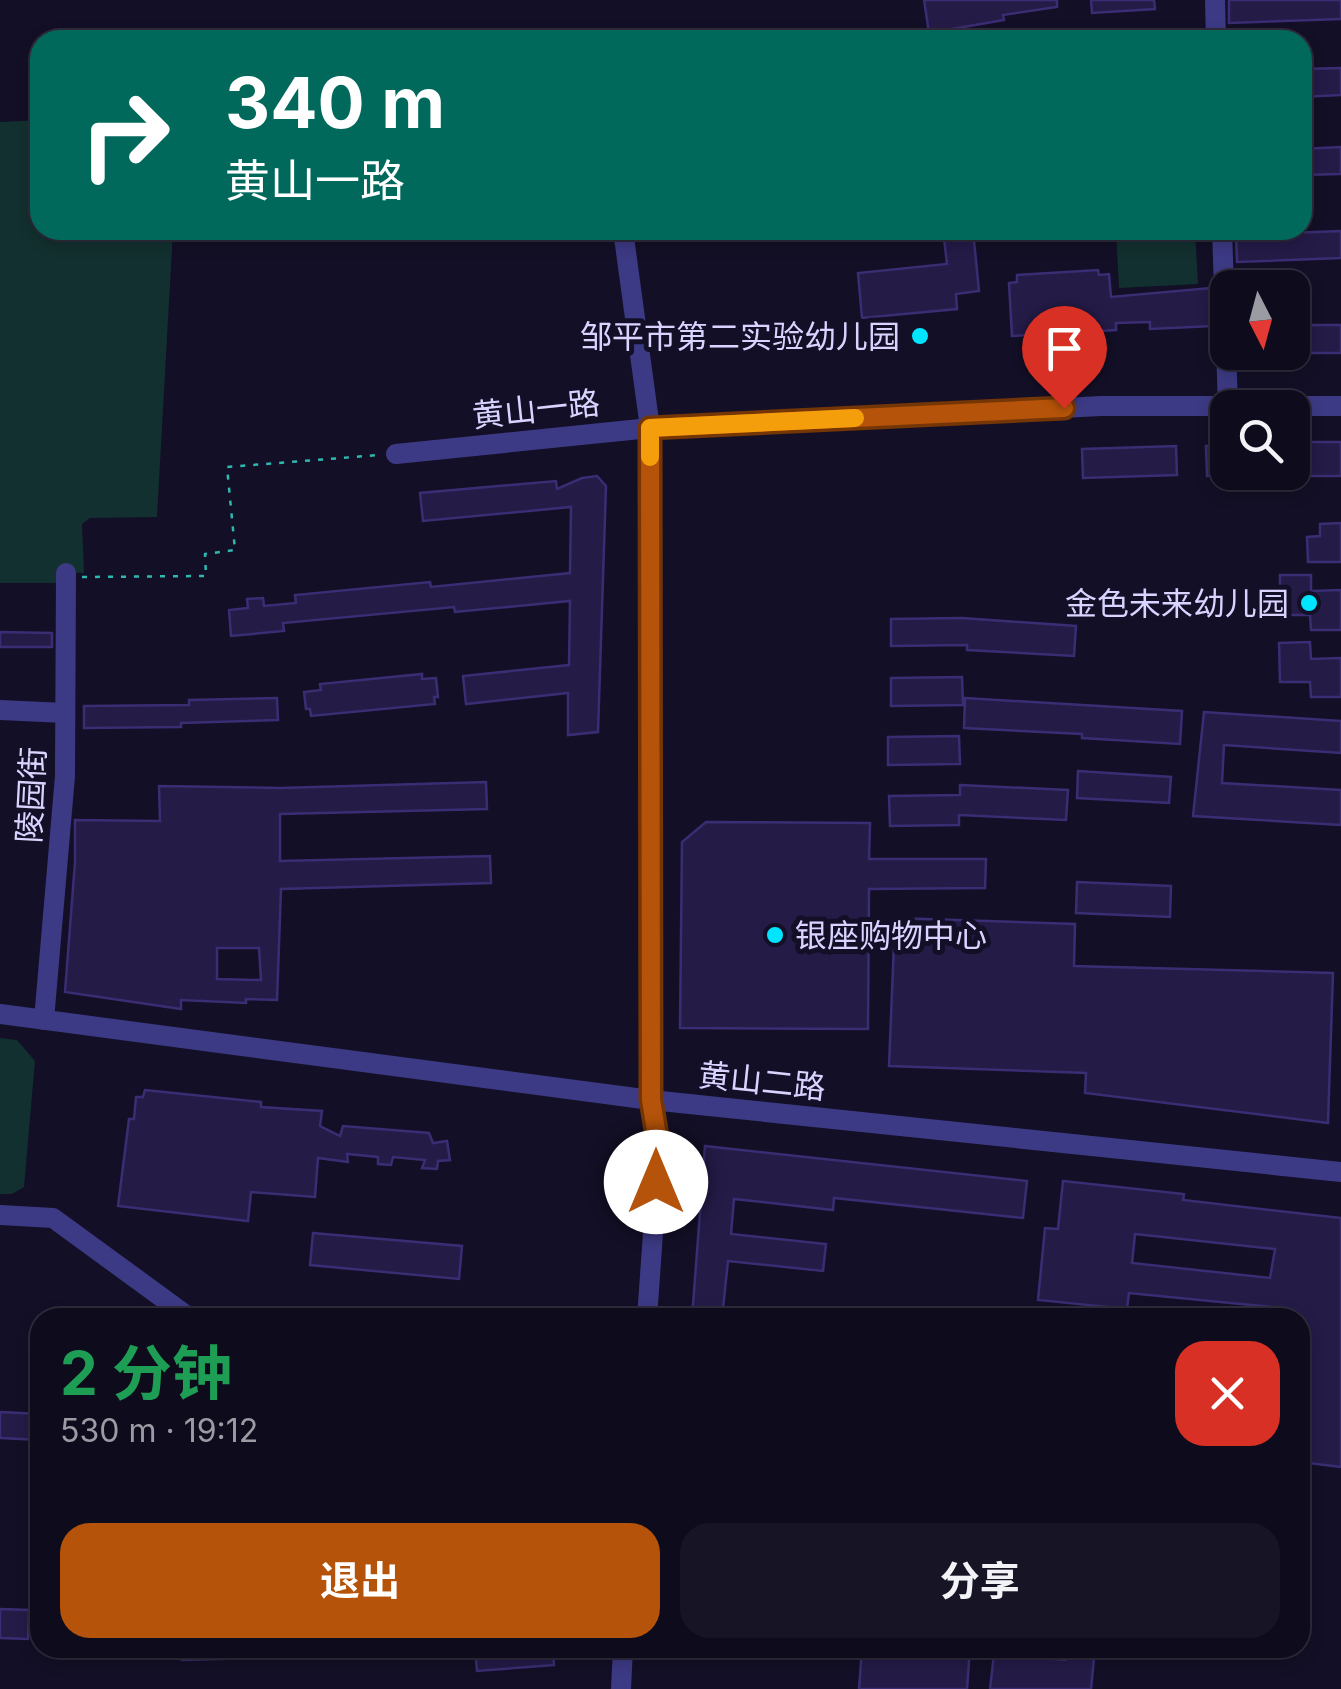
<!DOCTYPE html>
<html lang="zh">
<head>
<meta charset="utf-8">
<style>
	body { margin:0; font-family:Inter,"Noto Sans SC",sans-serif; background:#171425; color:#f1f3f6; height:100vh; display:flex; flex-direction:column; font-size:38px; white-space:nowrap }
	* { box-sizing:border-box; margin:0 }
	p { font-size:32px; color:#9b9ba3 }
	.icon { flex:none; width:55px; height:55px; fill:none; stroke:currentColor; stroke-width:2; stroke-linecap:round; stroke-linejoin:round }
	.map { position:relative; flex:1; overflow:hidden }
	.side { position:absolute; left:30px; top:1308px; width:1280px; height:350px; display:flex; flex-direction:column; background:#0e0b1c; border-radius:30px; box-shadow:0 5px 15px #0003,0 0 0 2px #2e2b3b }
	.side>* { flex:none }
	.guide { position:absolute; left:30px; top:30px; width:1282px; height:210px; border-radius:30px; box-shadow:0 5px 15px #0003,0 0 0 2px #2e2b3b; background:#00695c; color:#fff; overflow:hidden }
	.needle { width:65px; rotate:174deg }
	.buttons { position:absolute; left:1210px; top:270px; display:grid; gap:20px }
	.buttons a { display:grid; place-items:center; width:100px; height:100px; border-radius:20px; background:#0e0b1c; box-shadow:0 5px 15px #0003,0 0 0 2px #2e2b3b; font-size:50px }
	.pin { position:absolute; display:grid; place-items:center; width:85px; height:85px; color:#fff; margin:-102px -42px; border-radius:50% 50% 50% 0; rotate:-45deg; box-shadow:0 0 10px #0007 }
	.pin .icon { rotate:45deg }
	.me { position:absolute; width:110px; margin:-55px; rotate:0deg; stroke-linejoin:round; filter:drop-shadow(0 0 8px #0008) }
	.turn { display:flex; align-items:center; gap:35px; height:210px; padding:0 30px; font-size:45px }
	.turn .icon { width:130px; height:130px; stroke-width:2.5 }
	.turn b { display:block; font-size:70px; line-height:85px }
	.round { display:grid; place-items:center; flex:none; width:105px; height:105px; border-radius:30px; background:#171425 }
	.head { display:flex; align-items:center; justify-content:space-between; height:170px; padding:0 30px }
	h1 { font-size:60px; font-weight:700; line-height:75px; color:#1e9e55 }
	.action { display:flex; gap:20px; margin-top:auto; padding:20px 30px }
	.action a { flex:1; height:115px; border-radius:30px; background:#b45309; color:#fff; font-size:40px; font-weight:700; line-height:115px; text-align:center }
	.action a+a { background:#171425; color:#f1f3f6 }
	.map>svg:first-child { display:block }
	.green { fill:#12302f }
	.building { fill:#241b47; stroke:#3b2d73; stroke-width:2.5; fill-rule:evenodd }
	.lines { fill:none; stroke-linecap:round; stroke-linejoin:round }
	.path { stroke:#2fb8b0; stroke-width:2.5; stroke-dasharray:5 8; stroke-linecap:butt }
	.minor { stroke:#3d3a85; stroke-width:20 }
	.route-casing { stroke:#753606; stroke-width:25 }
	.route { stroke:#b45309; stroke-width:18 }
	.slow { stroke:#f59e0b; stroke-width:18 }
	.poi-dot { fill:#00e5ff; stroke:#130f26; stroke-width:4 }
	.labels { text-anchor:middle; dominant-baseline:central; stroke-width:10; stroke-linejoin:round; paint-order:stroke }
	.poi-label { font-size:32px; fill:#d9d4ff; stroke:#130f26; text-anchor:end }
	.street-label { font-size:32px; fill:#d9d4ff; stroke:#130f26 }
</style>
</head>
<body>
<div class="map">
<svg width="1341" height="1689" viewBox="0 0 1341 1689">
	<rect width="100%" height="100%" fill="#130f26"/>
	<!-- green -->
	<g class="green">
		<polygon points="40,120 40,230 173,230 157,517 90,518 82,524 84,573 59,572 59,583 0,583 0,122"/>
		<polygon points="1116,230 1195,230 1198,284 1119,288"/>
		<polygon points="0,1038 17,1040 35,1061 24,1187 12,1194 0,1194"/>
	</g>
	<!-- building -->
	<g class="building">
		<polygon points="924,0 1057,0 1057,7 1003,15 1004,20 929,33"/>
		<polygon points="1091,0 1154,0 1155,9 1092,13"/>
		<polygon points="1229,0 1341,0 1341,19 1229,23"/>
		<polygon points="1341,68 1341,95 1302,97 1302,69"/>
		<polygon points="1341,147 1341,174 1302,175 1302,149"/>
		<polygon points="943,230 973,230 979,291 956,294 957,309 862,318 858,273 947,264"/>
		<polygon points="1341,231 1341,258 1237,262 1236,235"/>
		<polygon points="1098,270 1099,275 1109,274 1111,297 1210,288 1212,326 1150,329 1150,322 1116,323 1116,330 1012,336 1009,283 1017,282 1017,275"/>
		<rect x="1292" y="325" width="49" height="28"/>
		<rect x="1304" y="442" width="37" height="34"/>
		<polygon points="1228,445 1228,475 1207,476 1206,446"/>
		<polygon points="1176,446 1177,475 1083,478 1082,449"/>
		<polygon points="597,476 606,486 598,732 568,735 568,693 466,704 463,676 569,665 570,601 455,612 454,607 283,623 284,631 231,636 229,610 248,608 247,599 263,598 264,606 296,603 295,595 430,582 431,587 570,573 571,507 423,521 420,493 556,481 557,489 582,478"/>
		<polygon points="1341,523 1341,562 1308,562 1307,537 1320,536 1320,524"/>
		<polygon points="1280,575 1311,575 1311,591 1341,590 1341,630 1311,630 1310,615 1280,615"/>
		<polygon points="962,618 1076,626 1074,656 967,650 967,645 891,646 891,619"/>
		<polygon points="0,632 52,633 52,647 0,647"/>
		<polygon points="1310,642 1311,659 1341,658 1341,697 1311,697 1310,682 1280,682 1279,643"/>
		<polygon points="422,674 422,679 436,678 438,697 434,697 435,704 311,716 310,709 306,709 304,692 321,690 320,684"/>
		<polygon points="962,677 963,705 891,706 891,678"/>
		<polygon points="277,698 278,720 181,723 181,727 84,728 84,706 189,705 189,700"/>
		<polygon points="965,698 1182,711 1180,744 1082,738 1082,734 964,728"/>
		<polygon points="1204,712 1341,721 1341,753 1224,745 1222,783 1341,790 1341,825 1193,816"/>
		<polygon points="959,736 960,764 888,765 888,737"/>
		<polygon points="1078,771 1171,777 1169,803 1077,798"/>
		<path d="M486,782l1,27 -207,5v47l210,-5 1,27 -210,6 -4,111 -31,-1v4l-65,-3v9l-116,-17 10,-130v-42l85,1 -1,-35 121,2zM217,948h42l2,32 -44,-1z"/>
		<polygon points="960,785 1068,790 1066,820 959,815 959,825 890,826 889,796 960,795"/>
		<polygon points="706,822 870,823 869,859 986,859 985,888 869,889 868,1029 680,1028 682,842"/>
		<polygon points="1077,882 1171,886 1170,917 1076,913"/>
		<polygon points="895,918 1075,924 1074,966 1333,973 1328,1123 1085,1093 1086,1073 889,1066"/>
		<polygon points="145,1090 261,1102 261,1107 322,1111 320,1126 340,1136 343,1126 429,1133 433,1143 447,1141 450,1160 438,1161 437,1169 422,1168 425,1160 393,1157 391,1165 378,1164 378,1157 347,1154 348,1162 318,1158 315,1197 251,1192 248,1221 118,1206 129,1119 134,1119 136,1097 143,1097"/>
		<polygon points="705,1146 1027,1181 1023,1218 834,1198 833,1210 734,1199 731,1234 826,1244 823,1271 728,1261 722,1318 692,1318"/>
		<path d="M1063,1181l121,13 -1,6 158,18v249l-41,-5v-144h-30l1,-11 -142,-14 -2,16 -89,-9 7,-72 13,1zM1135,1234l140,15 -5,29 -138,-15z"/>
		<polygon points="313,1233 462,1246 459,1279 310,1265"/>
		<polygon points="0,1412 40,1414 40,1440 0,1438"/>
		<polygon points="0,1609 29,1610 28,1639 0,1638"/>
		<polygon points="181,1648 257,1648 257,1658 182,1660"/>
		<polygon points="475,1648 553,1648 554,1665 477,1671"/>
		<polygon points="862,1648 970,1648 967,1689 859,1689"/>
		<polygon points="1066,1648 1095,1648 1091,1689 990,1689 994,1654 1065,1660"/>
	</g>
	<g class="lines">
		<!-- path -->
		<polyline class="path" points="82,577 206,576 205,554 235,550 227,467 379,455"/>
		<!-- minor -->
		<g class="minor">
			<polyline points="1215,0 1216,40"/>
			<polyline points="623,230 650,428 651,1100 659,1148 647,1318"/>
			<polyline points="1222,230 1228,406"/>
			<polyline points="396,454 650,428 1101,406 1341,406"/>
			<polyline points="0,710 65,713"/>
			<polyline points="0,1014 651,1100 1341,1172"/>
			<polyline points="44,1020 65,776 66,573"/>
			<polyline points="0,1215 53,1218 190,1318"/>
			<polyline points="621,1689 623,1648"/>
		</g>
	</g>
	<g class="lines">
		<!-- route casing -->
		<g class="route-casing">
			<polyline id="route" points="656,1182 659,1148 651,1100 650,428 1064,408"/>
		</g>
		<!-- route -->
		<use href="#route" class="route"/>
		<!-- slow -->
		<polyline class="slow" points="650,457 650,428 855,418"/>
	</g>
	<!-- markers -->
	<g class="poi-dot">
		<circle cx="920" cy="336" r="10"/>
		<circle cx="1309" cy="603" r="10"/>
		<circle cx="775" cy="935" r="10"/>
	</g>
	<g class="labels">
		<!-- poi labels -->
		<g class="poi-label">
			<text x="900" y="336">邹平市第二实验幼儿园</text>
			<text x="1289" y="603">金色未来幼儿园</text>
			<text x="795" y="935" text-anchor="start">银座购物中心</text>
		</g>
		<!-- street labels -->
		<g class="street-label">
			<text transform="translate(536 409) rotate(-6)">黄山一路</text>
			<text transform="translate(31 795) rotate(-87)">陵园街</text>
			<text transform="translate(762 1081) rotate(6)">黄山二路</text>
		</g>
	</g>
</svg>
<div class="buttons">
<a><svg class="needle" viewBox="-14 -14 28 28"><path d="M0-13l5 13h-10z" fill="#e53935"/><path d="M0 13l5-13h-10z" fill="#9b9ba3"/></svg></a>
<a><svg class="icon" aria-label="search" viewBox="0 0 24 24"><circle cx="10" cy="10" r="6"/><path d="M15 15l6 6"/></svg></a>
</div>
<div class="pin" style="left:1064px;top:408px;background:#d93025"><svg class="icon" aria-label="arrive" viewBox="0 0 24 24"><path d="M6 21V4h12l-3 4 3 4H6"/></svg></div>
<svg class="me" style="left:656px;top:1182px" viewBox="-20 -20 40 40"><circle r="19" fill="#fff"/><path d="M0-13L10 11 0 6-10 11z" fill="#b45309"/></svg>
<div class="guide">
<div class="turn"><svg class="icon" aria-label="right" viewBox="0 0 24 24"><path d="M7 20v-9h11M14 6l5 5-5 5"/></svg><div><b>340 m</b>黄山一路</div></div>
</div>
<section class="side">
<div class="head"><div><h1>2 分钟</h1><p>530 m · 19:12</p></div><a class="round" style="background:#d93025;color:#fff"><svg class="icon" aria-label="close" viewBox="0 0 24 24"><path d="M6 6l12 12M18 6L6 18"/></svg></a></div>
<div class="action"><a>退出</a><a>分享</a></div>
</section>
</div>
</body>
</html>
